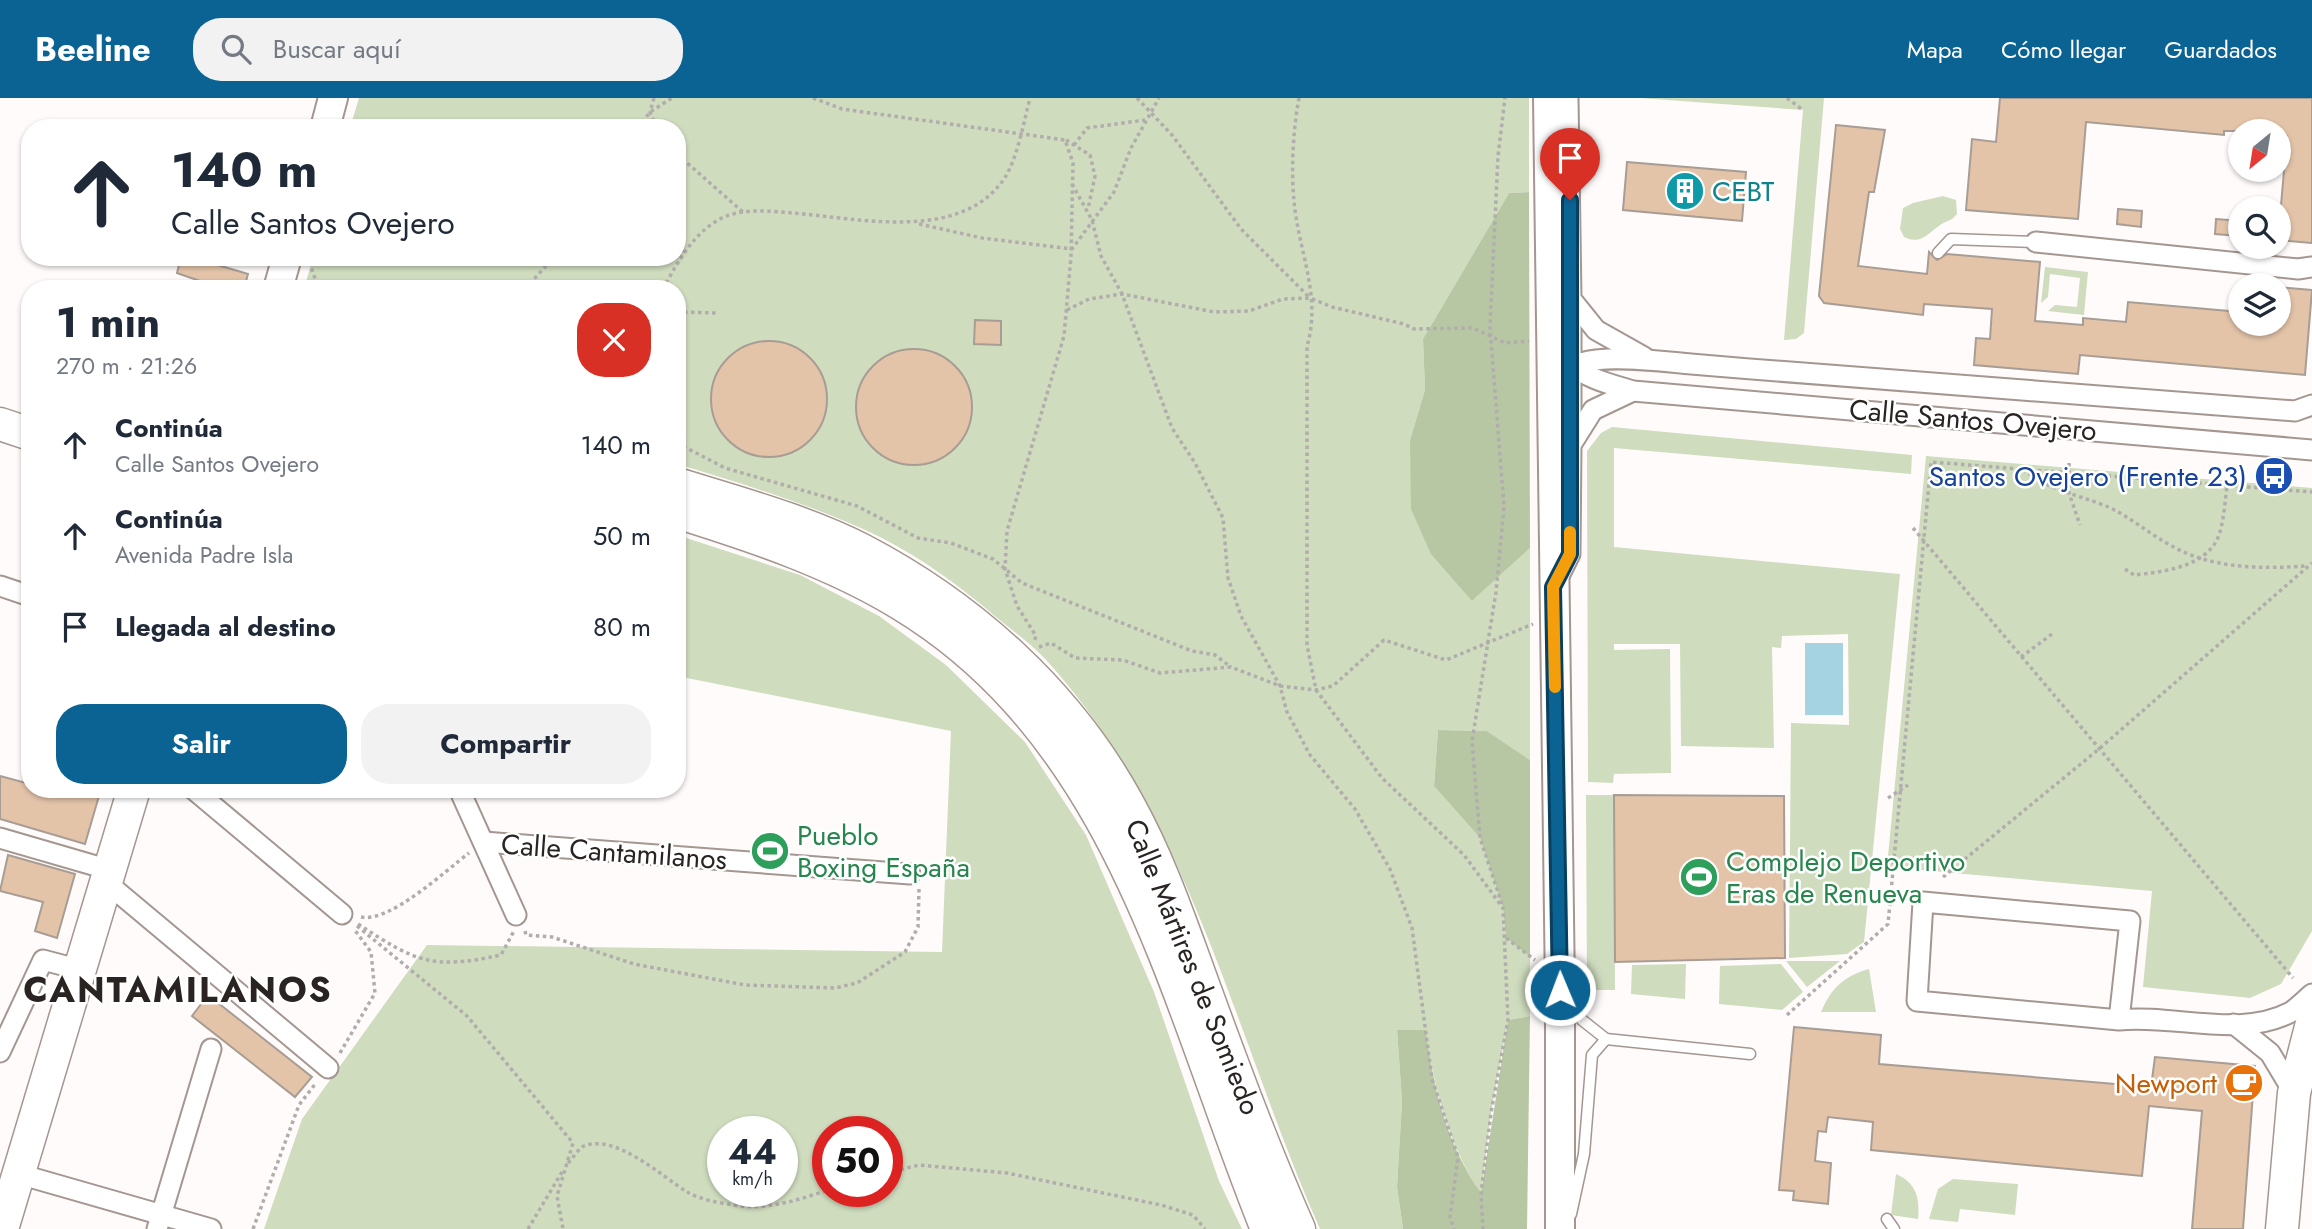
<!DOCTYPE html>
<html lang="es">
<head>
<meta charset="utf-8">
<style>
	body { margin:0; font-family:Jost,sans-serif; background:#f2f2f3; color:#1f2937; height:100vh; display:flex; flex-direction:column; font-size:26px; white-space:nowrap }
	* { box-sizing:border-box; margin:0 }
	p { font-size:23px; color:#747a83 }
	.icon { flex:none; width:38px; height:38px; fill:none; stroke:currentColor; stroke-width:2; stroke-linecap:round; stroke-linejoin:round }
	.map { position:relative; flex:1; overflow:hidden }
	.drawer { position:absolute; left:21px; top:182px; width:665px; height:518px; display:flex; flex-direction:column; background:#fff; border-radius:28px; box-shadow:0 2px 5px #0004 }
	.drawer>* { flex:none }
	.guide { position:absolute; left:21px; top:21px; width:665px; height:147px; border-radius:28px; box-shadow:0 2px 5px #0004; background:#fff; color:#1f2937; overflow:hidden }
	.needle { width:46px; rotate:210deg }
	.controls { position:absolute; left:2228px; top:21px; display:grid; gap:14px }
	.controls a { display:grid; place-items:center; width:63px; height:63px; border-radius:50%; background:#fff; box-shadow:0 2px 5px #0004; font-size:35px }
	.speed { position:absolute; left:707px; top:1018px; display:flex; gap:14px; font-size:35px; font-weight:700; text-align:center }
	.speed>* { display:grid; place-content:center; width:91px; height:91px; border-radius:50%; background:#fff; box-shadow:0 2px 5px #0004; line-height:1 }
	.speed small { font-size:18px; font-weight:400 }
	.speed .limit { border:10px solid #d22; background:#fff; color:#111 }
	.pin { position:absolute; display:grid; place-items:center; width:60px; height:60px; color:#fff; margin:-72px -30px; border-radius:50% 50% 50% 0; rotate:-45deg; box-shadow:0 0 7px #0007 }
	.pin .icon { rotate:45deg }
	.me { position:absolute; width:77px; margin:-38px; rotate:359deg; stroke-linejoin:round; filter:drop-shadow(0 0 5px #0008) }
	.turn { display:flex; align-items:center; gap:24px; height:147px; padding:0 35px; font-size:32px }
	.turn .icon { width:91px; height:91px; stroke-width:2.5 }
	.turn b { display:block; font-size:49px; line-height:60px }
	.round { display:grid; place-items:center; flex:none; width:74px; height:74px; border-radius:28px; background:#f2f2f3 }
	.overview { display:flex; align-items:center; justify-content:space-between; height:119px; padding:0 35px }
	h1 { font-size:42px; font-weight:700; line-height:52px }
	.button { display:flex; gap:14px; margin-top:auto; padding:14px 35px }
	.button a { flex:1; height:80px; border-radius:28px; background:#0b6393; color:#fff; font-size:28px; font-weight:700; line-height:80px; text-align:center }
	.button a+a { background:#f2f2f3; color:#1f2937 }
	ul { padding:0; list-style:none }
	li { display:flex; align-items:center; gap:21px; height:91px; padding:0 35px }
	li div { flex:1 }
	li b { display:block; font-size:26px }
	li em { font-style:normal }
	header { display:flex; align-items:center; gap:42px; box-sizing:border-box; height:98px; padding:0 35px; background:#0b6393; color:#fff }
	header strong { font-size:33px }
	nav { display:flex; gap:38px; margin-inline-start:auto; font-size:24px }
	.search { width:490px; height:63px; background:#f2f2f3; display:flex; align-items:center; gap:18px; box-sizing:border-box; padding:0 24px; border-radius:28px; color:#747a83; font-size:26px }
	.map>svg:first-child { display:block }
	.green { fill:#cfdcbe; fill-rule:evenodd }
	.forest { fill:#b7c7a4 }
	.water { fill:#a6d3e1 }
	.building { fill:#e3c4a9; stroke:#a89d94; stroke-width:2 }
	.lines { fill:none; stroke-linecap:round; stroke-linejoin:round }
	.service-casing { stroke:#a49690; stroke-width:13 }
	.minor-casing { stroke:#a49690; stroke-width:23 }
	.secondary-casing { stroke:#a49690; stroke-width:32 }
	.primary-casing { stroke:#a49690; stroke-width:35 }
	.path { stroke:#b1adac; stroke-width:3.5; stroke-dasharray:3.5 3.5; stroke-linecap:butt }
	.service { stroke:#fff; stroke-width:10 }
	.minor { stroke:#fff; stroke-width:19 }
	.secondary { stroke:#fff; stroke-width:28 }
	.primary { stroke:#fff; stroke-width:32 }
	.route-casing { stroke:#074060; stroke-width:18 }
	.route { stroke:#0b6393; stroke-width:12 }
	.slow { stroke:#f59e0b; stroke-width:12 }
	.labels { text-anchor:middle; dominant-baseline:central; stroke-width:5; stroke-linejoin:round; paint-order:stroke }
	.culture-label { font-size:28px; fill:#0d838f; stroke:#fff; text-anchor:start }
	.street-label { font-size:28px; fill:#292422; stroke:#fff }
	.transit-label { font-size:28px; fill:#164399; stroke:#fff; text-anchor:end }
	.leisure-label { font-size:28px; fill:#27864d; stroke:#fff; text-anchor:start }
	.food-label { font-size:28px; fill:#c56008; stroke:#fff; text-anchor:end }
	.district-label { font-size:35px; font-weight:bold; letter-spacing:2px; fill:#292422; stroke:#fff }
</style>
</head>
<body>
<header>
<strong>Beeline</strong>
<div class="search"><svg class="icon" aria-label="search" viewBox="0 0 24 24"><circle cx="10" cy="10" r="6"/><path d="M15 15l6 6"/></svg>Buscar aquí</div>
<nav><a>Mapa</a><a>Cómo llegar</a><a>Guardados</a></nav>
</header>
<div class="map">
<svg width="2312" height="1131" viewBox="0 0 2312 1131">
	<rect width="100%" height="100%" fill="#fefbfa"/>
	<!-- green -->
	<g class="green">
		<path d="M359,0h1170v94l-20,1 -86,146 2,51 -15,50 62,161 58,-53v212l-43,-29 -49,-1 -4,56 46,52 23,70 3,30 24,19v59l-22,4 -17,93 -10,81c-33,-52 -47,-103 -55,-164h-29l5,71 -5,86 6,42h-83c-85,-192 -128,-407 -272,-567 -15,-17 -35,-31 -52,-45 -35,-30 -73,-58 -114,-79 -65,-32 -136,-53 -205,-74v-175h-373l9,-32h364v-129h-327z"/>
		<polygon points="1640,0 1824,0 1804,235 1796,241 1784,242 1803,12"/>
		<path d="M1943,98l13,4 1,14c-6,8 -11,6 -18,12 -12,8 -18,19 -35,11l-4,-8 3,-21 10,-5z"/>
		<polygon points="2045,169 2088,174 2084,217 2048,213 2055,207 2077,209 2080,180 2050,176 2048,199 2041,205"/>
		<polygon points="1612,329 1912,357 1911,376 1614,350 1614,449 1900,476 1864,844 1847,856 1789,860 1791,625 1849,627 1848,536 1782,538 1781,550 1772,549 1774,650 1681,648 1680,546 1614,546 1614,552 1670,551 1671,675 1614,676 1613,685 1588,684 1587,353 1601,335"/>
		<polygon points="1926,358 2312,390 2312,833 2281,886 2250,900 2143,889 2152,793 1887,769"/>
		<path d="M677,437l123,40 79,41 67,49 79,77 61,93 68,157 65,189 23,48h-978l38,-110 125,-174 515,7 9,-221 -274,-55zM723,1034h59v60h-59zM828,1034h59v60h-59z"/>
		<polygon points="1586,697 1614,697 1615,892 1587,892"/>
		<polygon points="1786,863 1840,863 1807,889"/>
		<polygon points="1686,866 1685,901 1631,896 1632,867"/>
		<polygon points="1781,866 1803,894 1782,912 1719,906 1720,868"/>
		<path d="M1869,871l7,43h-55c10,-24 23,-36 48,-43z"/>
		<path d="M1896,1076c20,9 24,23 22,45l-27,-4z"/>
		<polygon points="1953,1081 2018,1086 2015,1117 1960,1111 1958,1124 1929,1121 1938,1091"/>
	</g>
	<!-- forest -->
	<g class="forest">
		<polygon points="1529,94 1530,450 1472,503 1431,456 1411,411 1410,342 1425,292 1423,241 1509,95"/>
		<polygon points="1438,632 1487,633 1530,662 1530,859 1506,840 1503,810 1480,740 1434,688"/>
		<path d="M1530,918l-3,213h-124l-6,-42 5,-86 -5,-71h29c7,58 21,115 55,163l27,-173z"/>
	</g>
	<!-- water -->
	<rect class="water" x="1805" y="545" width="38" height="72"/>
	<!-- building -->
	<g class="building">
		<polygon points="2000,0 2312,0 2312,145 2278,142 2287,38 2278,38 2278,33 2224,33 2224,37 2086,24 2078,121 1966,112 1972,41 1996,44"/>
		<polygon points="1836,27 1885,32 1874,94 1869,94 1858,168 1927,176 1929,154 1937,162 1947,156 2040,164 2035,223 2083,227 2083,220 2126,224 2128,204 2240,214 2240,226 2278,226 2278,189 2312,192 2305,277 2080,257 2078,276 1974,267 1976,240 1990,241 1992,211 1924,206 1923,217 1824,205 1819,198"/>
		<polygon points="1627,64 1746,74 1742,123 1623,112"/>
		<polygon points="2118,111 2142,113 2141,129 2117,126"/>
		<polygon points="2216,121 2240,123 2239,138 2215,136"/>
		<polygon points="181,159 213,159 211,165 248,176 244,191 223,191 177,175"/>
		<polygon points="975,222 1001,223 1001,247 974,246"/>
		<circle cx="769" cy="301" r="58"/>
		<circle cx="914" cy="309" r="58"/>
		<polygon points="0,678 30,686 30,691 101,691 85,746 0,721"/>
		<polygon points="1614,697 1784,698 1785,860 1615,864"/>
		<polygon points="8,757 75,776 57,840 35,833 43,804 0,793"/>
		<polygon points="208,897 312,979 295,999 192,918"/>
		<polygon points="1794,929 1881,937 1879,966 2151,989 2155,959 2255,968 2243,1131 2192,1131 2202,1013 2149,1008 2142,1078 1871,1052 1873,1024 1828,1019 1826,1034 1818,1033 1815,1063 1831,1065 1828,1106 1793,1102 1794,1093 1779,1092"/>
	</g>
	<g class="lines">
		<!-- service casing -->
		<g class="service-casing">
			<g id="service">
				<polyline points="1938,155 1951,141 2036,144"/>
				<polyline points="1566,900 1582,922 1606,941 1750,956"/>
				<polyline points="1571,1116 1584,1056 1592,957 1606,941"/>
				<polyline points="1887,1121 1894,1131"/>
			</g>
		</g>
		<!-- minor casing -->
		<g class="minor-casing">
			<g id="minor">
				<polyline points="1568,0 1571,201 1596,232 1644,259"/>
				<polyline points="2036,144 2298,171 2312,169"/>
				<polyline points="1571,201 1571,342"/>
				<path d="M1560,236c0,40 41,47 73,57l679,59"/>
				<path d="M1567,273c18,-21 97,-9 124,-7 201,17 402,33 604,47l17,-6"/>
				<polyline points="1557,482 1570,456 1571,347 1593,312 1633,293"/>
				<polyline points="0,488 30,498"/>
				<polyline points="193,691 342,816"/>
				<polyline points="459,691 516,817"/>
				<polyline points="0,740 110,772"/>
				<polyline points="484,744 910,776"/>
				<polyline points="107,785 328,970"/>
				<path d="M2119,922l11,-99 -207,-19 -6,99 202,19c55,-6 121,19 172,-8 7,-5 14,-12 21,-18"/>
				<polyline points="2234,926 2270,955 2294,995"/>
				<polyline points="0,954 43,862 81,872"/>
				<polyline points="19,1076 211,1131"/>
				<polyline points="157,1131 211,951"/>
			</g>
		</g>
		<!-- secondary casing -->
		<g class="secondary-casing">
			<g id="secondary">
				<polyline points="1548,0 1560,892 1560,1131"/>
				<polyline points="325,30 333,0"/>
				<polyline points="278,191 287,159"/>
			</g>
		</g>
		<!-- primary casing -->
		<g class="primary-casing">
			<g id="primary">
				<polyline points="0,326 30,336"/>
				<path d="M677,386c61,19 128,37 185,66 109,57 205,143 265,252 33,59 54,122 77,185 30,82 60,163 95,242"/>
				<path d="M677,414c77,24 155,50 224,92 224,136 275,400 366,625"/>
				<polyline points="2,1131 134,691"/>
				<polyline points="2282,1131 2294,995 2312,925"/>
			</g>
		</g>
		<!-- path -->
		<g class="path">
			<polyline points="654,0 650,14 657,30"/>
			<polyline points="813,0 842,11 1065,42 1073,65 1071,158 1064,238 1007,433 1005,471 1017,508 1036,538 1034,544"/>
			<polyline points="1137,0 1172,37 1241,131 1309,199"/>
			<path d="M1299,0c-6,32 -8,71 -5,103 4,48 28,96 13,145v299l9,45 66,88 82,77 39,53 5,112 -17,93 -10,81 2,35"/>
			<polyline points="1787,0 1803,12"/>
			<polyline points="638,30 650,14 672,0"/>
			<polyline points="1066,42 1090,57 1095,78 1088,111"/>
			<polyline points="1074,47 1087,30 1145,22"/>
			<polyline points="677,56 744,115"/>
			<polyline points="1072,86 1092,122 1101,158 1122,196 1172,330 1195,365 1223,420 1228,480 1241,518 1280,588 1287,614 1310,657 1355,711 1390,771 1412,830 1432,981 1458,1059 1450,1119 1454,1131"/>
			<polyline points="677,95 683,156"/>
			<polyline points="919,126 982,140 1072,151 1114,94 1131,50 1159,0"/>
			<polyline points="309,164 319,191"/>
			<polyline points="525,191 554,159"/>
			<path d="M663,191c13,-24 28,-52 52,-67 22,-15 53,-11 78,-9 64,5 167,30 211,-34 13,-19 20,-58 26,-81"/>
			<polyline points="1067,212 1089,201 1122,196 1214,214 1249,213 1283,201 1310,200 1332,209 1404,226 1414,231 1473,230 1505,245 1529,243"/>
			<polyline points="677,214 717,215"/>
			<polyline points="677,345 725,370 857,408 918,440 951,445 993,461 1022,485 1192,553 1215,557 1231,569"/>
			<polyline points="2069,365 2069,395 2080,427"/>
			<path d="M2023,371c25,21 53,25 83,37 23,10 42,27 64,39 41,24 91,24 136,21"/>
			<polyline points="1913,430 2293,880"/>
			<path d="M2125,471l9,6c28,-3 74,-8 85,-40 5,-15 6,-34 8,-49"/>
			<polyline points="1039,549 1051,545 1075,560 1123,562 1160,575 1231,569 1280,588 1316,592 1333,588 1384,542 1446,562 1533,526"/>
			<polyline points="2021,559 2052,536"/>
			<polyline points="1888,700 1908,687"/>
			<polyline points="1943,779 2099,651 2312,465"/>
			<polyline points="1502,806 1480,740 1472,643 1496,494 1504,409 1490,229 1498,58 1505,0"/>
			<path d="M361,819c29,6 84,-46 108,-64"/>
			<path d="M358,826c58,38 74,46 143,31l13,-24"/>
			<polyline points="357,828 467,918 573,1045 557,1098 563,1131"/>
			<polyline points="525,833 526,837 552,839 634,866 745,887 835,890 857,885 905,854 918,829 919,791"/>
			<polyline points="1506,840 1535,862"/>
			<polyline points="1787,917 1888,826 1931,364 2312,394"/>
			<polyline points="340,955 375,895 371,854 354,831"/>
			<path d="M568,1065c5,-5 9,-12 14,-16 31,-16 81,30 105,45 12,7 32,11 46,13 32,6 65,-5 95,-15"/>
			<polyline points="887,1075 919,1067 1007,1075 1161,1107 1193,1117 1205,1131"/>
			<polyline points="253,1131 299,1007 316,985"/>
			<polyline points="528,1131 562,1074"/>
		</g>
		<!-- service -->
		<use href="#service" class="service"/>
		<!-- minor -->
		<use href="#minor" class="minor"/>
		<!-- secondary -->
		<use href="#secondary" class="secondary"/>
		<!-- primary -->
		<use href="#primary" class="primary"/>
	</g>
	<g class="lines">
		<!-- route casing -->
		<g class="route-casing">
			<polyline id="route" points="1560,892 1553,489 1570,456 1570,102"/>
		</g>
		<!-- route -->
		<use href="#route" class="route"/>
		<!-- slow -->
		<polyline class="slow" points="1555,589 1553,489 1570,456 1570,434"/>
	</g>
	<!-- icons -->
	<defs>
		<g id="building-disc" transform="scale(2.0125)"><circle r="9.5" fill="#0f9aa8" stroke="#fff"/><path d="M-4-6H4V6H1V3H-1V6H-4ZM-2.5-4.3h1.7v1.8h-1.7ZM.8-4.3h1.7v1.8H.8ZM-2.5-1h1.7V.8h-1.7ZM.8-1h1.7V.8H.8Z" fill="#fff"/></g>
		<g id="bus-disc" transform="scale(2.0125)"><circle r="9.5" fill="#1a4fb4" stroke="#fff"/><path d="M-5-6H5V4H4V6H2V4H-2V6H-4V4H-5ZM-3.5-4V0h7V-4ZM-3.5 1.2v1.5H-2V1.2ZM2 1.2v1.5H3.5V1.2Z" fill="#fff"/></g>
		<g id="stadium-disc" transform="scale(2.0125)"><circle r="9.5" fill="#2e9e5b" stroke="#fff"/><path d="M0-5a6.5 5 0 1 0 0 10a6.5 5 0 1 0 0-10ZM-3.5-1.8h7v3.6h-7Z" fill="#fff"/></g>
		<g id="cafe-disc" transform="scale(2.0125)"><circle r="9.5" fill="#e8710a" stroke="#fff"/><path d="M-5.5-4.5H6V0H3Q3 3.5 0 3.5H-2.5Q-5.5 3.5-5.5 0ZM3-3.2v2h1.7v-2ZM-6 4.5H4V6H-6Z" fill="#fff"/></g>
	</defs>
	<g fill-rule="evenodd">
		<use href="#building-disc" x="1685" y="93"/>
		<use href="#bus-disc" x="2274" y="378"/>
		<use href="#stadium-disc" x="770" y="753"/>
		<use href="#stadium-disc" x="1699" y="779"/>
		<use href="#cafe-disc" x="2244" y="985"/>
	</g>
	<g class="labels">
		<!-- culture labels -->
		<g class="culture-label">
			<text x="1712" y="93">CEBT</text>
		</g>
		<!-- street labels -->
		<g class="street-label">
			<text transform="translate(1973 322) rotate(5)">Calle Santos Ovejero</text>
			<text transform="translate(614 754) rotate(4)">Calle Cantamilanos</text>
			<text transform="translate(1193 869) rotate(68)">Calle Mártires de Somiedo</text>
		</g>
		<!-- transit labels -->
		<g class="transit-label">
			<text x="2247" y="378">Santos Ovejero (Frente 23)</text>
		</g>
		<!-- leisure labels -->
		<g class="leisure-label">
			<text x="797" y="737">Pueblo<tspan x="797" dy="32">Boxing España</tspan></text>
			<text x="1726" y="763">Complejo Deportivo<tspan x="1726" dy="32">Eras de Renueva</tspan></text>
		</g>
		<!-- food labels -->
		<g class="food-label">
			<text x="2217" y="985">Newport</text>
		</g>
		<!-- district labels -->
		<g class="district-label">
			<text x="178" y="892">CANTAMILANOS</text>
		</g>
	</g>
</svg>
<div class="controls">
<a><svg class="needle" viewBox="-14 -14 28 28"><path d="M0-13l5 13h-10z" fill="#e53935"/><path d="M0 13l5-13h-10z" fill="#747a83"/></svg></a>
<a><svg class="icon" aria-label="search" viewBox="0 0 24 24"><circle cx="10" cy="10" r="6"/><path d="M15 15l6 6"/></svg></a>
<a><svg class="icon" aria-label="layers" viewBox="0 0 24 24"><path d="M12 4l9 5-9 5-9-5zM3 14l9 5 9-5"/></svg></a>
</div>
<div class="speed"><div>44<small>km/h</small></div><div class="limit">50</div></div>
<div class="pin" style="left:1570px;top:102px;background:#d93025"><svg class="icon" aria-label="arrive" viewBox="0 0 24 24"><path d="M6 21V4h12l-3 4 3 4H6"/></svg></div>
<svg class="me" style="left:1560px;top:892px" viewBox="-20 -20 40 40"><circle r="17" fill="#0b6393" stroke="#fff" stroke-width="3"/><path d="M0-11L8 9 0 5-8 9z" fill="#fff"/></svg>
<div class="guide">
<div class="turn"><svg class="icon" aria-label="ahead" viewBox="0 0 24 24"><path d="M12 20V5M6 11l6-6 6 6"/></svg><div><b>140 m</b>Calle Santos Ovejero</div></div>
</div>
<section class="drawer">
<div class="overview"><div><h1>1 min</h1><p>270 m · 21:26</p></div><a class="round" style="background:#d93025;color:#fff"><svg class="icon" aria-label="close" viewBox="0 0 24 24"><path d="M6 6l12 12M18 6L6 18"/></svg></a></div>
<ul>
<li><svg class="icon" aria-label="ahead" viewBox="0 0 24 24"><path d="M12 20V5M6 11l6-6 6 6"/></svg><div><b>Continúa</b><p>Calle Santos Ovejero</p></div><em>140 m</em></li>
<li><svg class="icon" aria-label="ahead" viewBox="0 0 24 24"><path d="M12 20V5M6 11l6-6 6 6"/></svg><div><b>Continúa</b><p>Avenida Padre Isla</p></div><em>50 m</em></li>
<li><svg class="icon" aria-label="arrive" viewBox="0 0 24 24"><path d="M6 21V4h12l-3 4 3 4H6"/></svg><div><b>Llegada al destino</b></div><em>80 m</em></li>
</ul>
<div class="button"><a>Salir</a><a>Compartir</a></div>
</section>
</div>
</body>
</html>
